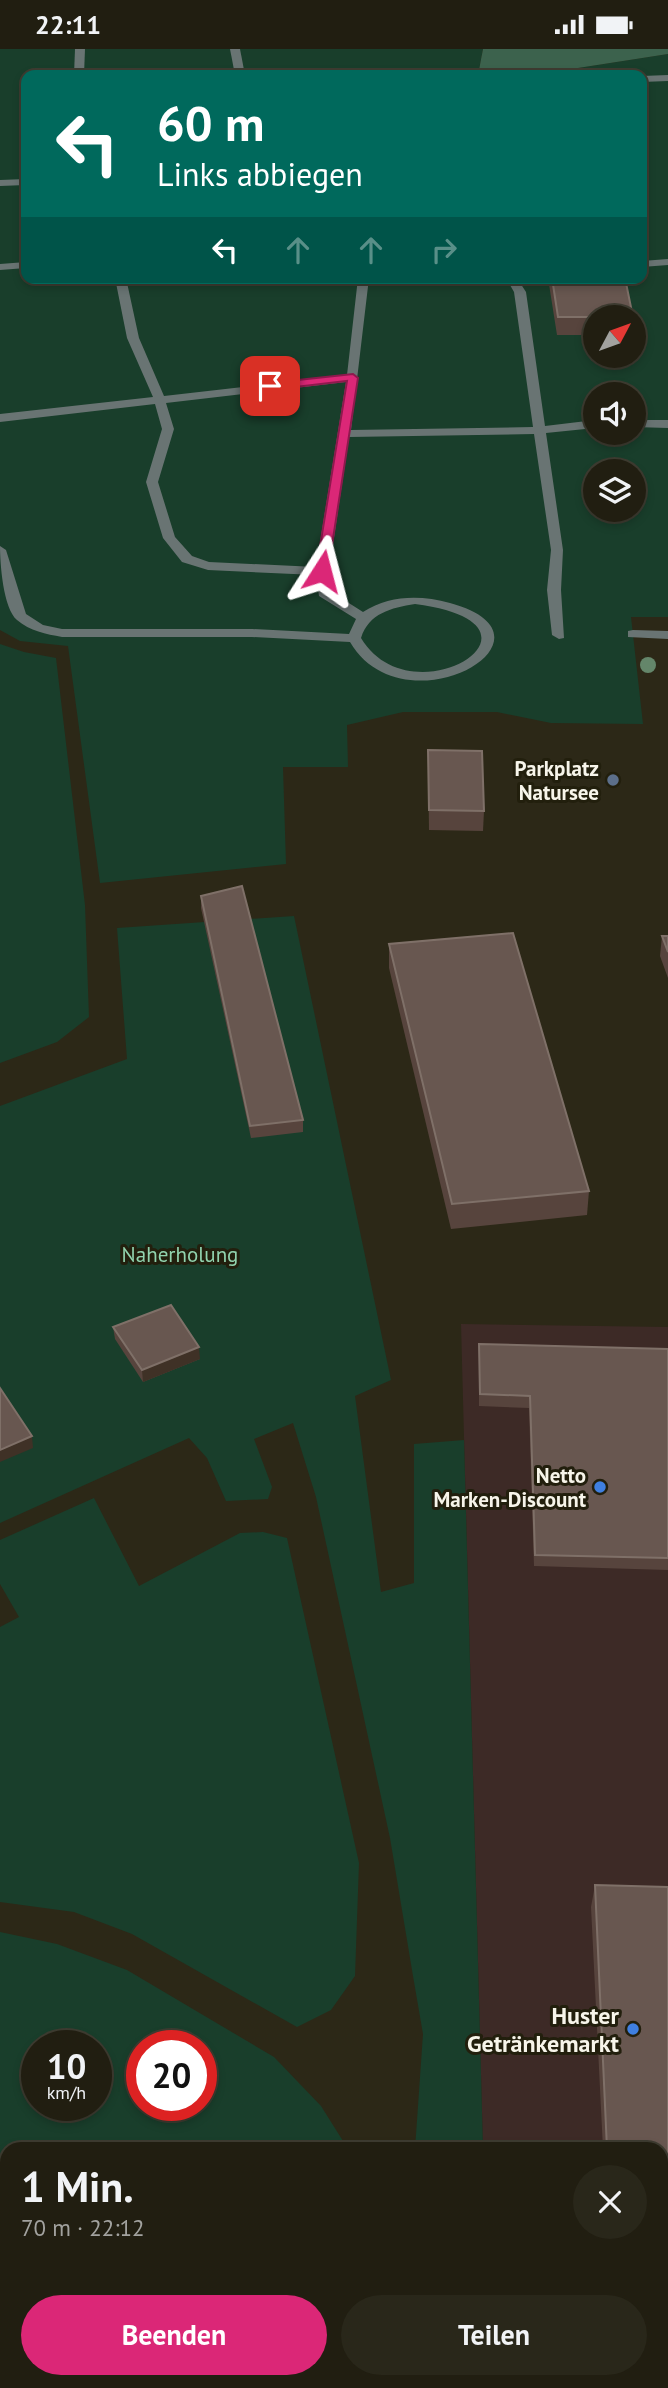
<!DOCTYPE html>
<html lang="de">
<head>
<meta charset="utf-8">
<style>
	body { margin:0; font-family:"PT Sans",sans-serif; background:#29271a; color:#f1f3f6; height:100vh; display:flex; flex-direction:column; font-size:26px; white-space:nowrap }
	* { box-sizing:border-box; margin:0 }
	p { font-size:23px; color:#a2a29f }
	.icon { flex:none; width:38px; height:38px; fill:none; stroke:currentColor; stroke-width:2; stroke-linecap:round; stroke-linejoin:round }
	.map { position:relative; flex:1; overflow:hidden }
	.sheet { position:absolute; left:0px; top:2093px; width:668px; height:247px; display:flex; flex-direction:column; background:#211e11; border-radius:21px 21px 0 0; box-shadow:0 4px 10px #0003,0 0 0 2px #3e3c31 }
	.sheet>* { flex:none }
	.top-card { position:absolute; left:21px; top:21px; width:626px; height:214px; border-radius:14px; box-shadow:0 4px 10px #0003,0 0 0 2px #3e3c31; background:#00695c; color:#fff; overflow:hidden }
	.needle { width:46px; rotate:49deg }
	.fabs { position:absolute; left:583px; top:256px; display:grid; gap:14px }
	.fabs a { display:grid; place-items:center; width:63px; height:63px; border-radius:50%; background:#211e11; box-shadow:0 4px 10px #0003,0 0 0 2px #3e3c31; font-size:35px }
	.speed { position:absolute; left:21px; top:1981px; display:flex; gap:14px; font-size:35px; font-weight:700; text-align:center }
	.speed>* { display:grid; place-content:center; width:91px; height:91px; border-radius:50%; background:#211e11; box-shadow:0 4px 10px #0003,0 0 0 2px #3e3c31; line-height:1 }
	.speed small { font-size:18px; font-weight:400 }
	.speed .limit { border:10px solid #d22; background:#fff; color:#111 }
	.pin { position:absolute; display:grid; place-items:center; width:60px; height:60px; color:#fff; margin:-30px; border-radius:14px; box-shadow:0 4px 10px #0006 }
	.me { position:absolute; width:77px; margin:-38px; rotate:9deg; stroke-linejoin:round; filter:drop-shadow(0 0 5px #0008) }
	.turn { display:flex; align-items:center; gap:24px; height:147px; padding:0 21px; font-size:32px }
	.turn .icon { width:91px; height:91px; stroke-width:2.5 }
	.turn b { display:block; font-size:49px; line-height:60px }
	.lanes { display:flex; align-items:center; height:66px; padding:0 21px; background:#0003; justify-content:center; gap:35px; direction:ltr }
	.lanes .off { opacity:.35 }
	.round { display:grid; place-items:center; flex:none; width:74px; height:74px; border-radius:37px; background:#29271a }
	.head { display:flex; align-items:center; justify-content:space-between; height:119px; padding:0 21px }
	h1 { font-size:42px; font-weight:800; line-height:52px }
	.primary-button { display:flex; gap:14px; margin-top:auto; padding:14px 21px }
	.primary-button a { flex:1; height:80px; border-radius:42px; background:#db2777; color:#fff; font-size:28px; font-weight:800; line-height:80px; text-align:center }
	.primary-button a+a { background:#29271a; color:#f1f3f6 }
	.status { display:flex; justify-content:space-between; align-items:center; height:49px; padding:0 35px; background:#211e11; direction:ltr }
	.status svg { height:19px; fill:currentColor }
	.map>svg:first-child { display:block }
	.commercial { fill:#3d2a26 }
	.green { fill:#193e2b; fill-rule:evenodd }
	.forest { fill:#3c624d }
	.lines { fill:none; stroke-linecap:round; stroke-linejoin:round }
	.minor { fill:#697473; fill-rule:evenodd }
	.tree { fill:#64866a }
	.wall { fill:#57443d }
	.shaded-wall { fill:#3f3126 }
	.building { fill:#685750; stroke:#7f7068; stroke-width:2 }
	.route { fill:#db2777; stroke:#8e194d; stroke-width:2 }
	.service-dot { fill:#5c6f8a; stroke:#221f0d; stroke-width:2.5 }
	.shop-dot { fill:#3f7fe0; stroke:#221f0d; stroke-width:2.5 }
	.labels { text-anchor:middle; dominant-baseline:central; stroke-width:6; stroke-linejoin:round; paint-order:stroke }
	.poi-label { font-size:21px; font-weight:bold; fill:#f7f5ea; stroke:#221f0d; text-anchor:end }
	.park-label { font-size:21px; fill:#91d3ae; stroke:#221f0d }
	.near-poi-label { font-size:24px; font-weight:bold; fill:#f7f5ea; stroke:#221f0d; text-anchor:end }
</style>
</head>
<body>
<div class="status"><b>22:11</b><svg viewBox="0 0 49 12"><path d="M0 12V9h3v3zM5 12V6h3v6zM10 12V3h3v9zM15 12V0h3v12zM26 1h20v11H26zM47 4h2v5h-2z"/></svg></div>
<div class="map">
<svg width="668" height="2339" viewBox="0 0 668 2339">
	<rect width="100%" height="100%" fill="#2c2817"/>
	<!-- commercial -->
	<polygon class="commercial" points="461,1275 668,1278 668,2339 108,2339 111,2333 662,2333 662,2100 483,2100"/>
	<!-- green -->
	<g class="green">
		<path d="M0,0h483l-5,26h-452v203h616v-203h-109l135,-21v563h-37l12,107 -92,-1 -54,-11h-94l-56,13 1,42h-65l3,97 -186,19 -32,-237 -48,-5 -20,-11zM595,268h39v38h-39zM595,345h39v38h-39zM595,422h39v38h-39z"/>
		<polygon points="0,595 24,603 56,609 85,856 89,968 57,993 0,1014"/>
		<polygon points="294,867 391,1331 355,1347 381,1543 414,1534 414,1395 464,1391 483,2100 415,2100 423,1985 413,1927 390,1789 316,1448 293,1374 254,1390 272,1438 268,1450 226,1452 207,1409 189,1389 0,1474 0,1057 127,1010 117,879"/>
		<polygon points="94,1449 139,1537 240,1484 263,1483 287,1489 359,1814 355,1927 331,1961 297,1978 132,1885 74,1863 0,1853 0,1578 19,1568 0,1535 0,1491"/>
		<path d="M0,1883l57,12 70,26 147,87 47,49 27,43h-341v233h59l-3,6h-63zM37,1997h59v59h-59zM142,1997h59v59h-59z"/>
	</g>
	<!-- forest -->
	<polygon class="forest" points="483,0 668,0 668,5 533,26 478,26"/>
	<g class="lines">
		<!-- minor -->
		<g class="minor">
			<polygon points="75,0 85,0 84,26 74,26"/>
			<polygon points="230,0 240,0 245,26 235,26"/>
			<polygon points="668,26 668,32 642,33 642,27"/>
			<polygon points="26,130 26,136 0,137 0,131"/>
			<polygon points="668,210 668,216 642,218 642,212"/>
			<polygon points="26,213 26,219 0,221 0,215"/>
			<path d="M115,229h11l13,60 25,58 183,-21 11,-97h11l-18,152 182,-3 -19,-135 -8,-14h11l9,14 19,134 50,-6v8l-49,5 17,117 -2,40 3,48 -5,1 -7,-4 -5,-45 4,-40 -17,-116 -185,3 -20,134 1,20 33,21c27,-17 57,-17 87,-9 124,34 -46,131 -100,39l-98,-5h-190c-16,-3 -32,-6 -45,-17 -14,-12 -17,-57 -17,-74l6,4 20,64 17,11 19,4h190l97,5 7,-15 -37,-23 -3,-21 -108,-5 -26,-8 -19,-24 -17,-56 16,-53 -7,-25 -155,18v-8l153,-17 -26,-59zM346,333l-30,185 -107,-5 -17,-6 -17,-19 -17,-55 16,-53 -8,-26zM415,555c155,20 -3,119 -54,34 8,-25 30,-30 54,-34z"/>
			<polygon points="668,371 668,379 634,378 634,371"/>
			<polygon points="633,581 668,582 668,590 628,588 628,582"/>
		</g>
	</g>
	<!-- trees -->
	<circle class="tree" cx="648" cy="616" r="8"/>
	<!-- wall -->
	<g class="wall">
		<polygon points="548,229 625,229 595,268 595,286 557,286"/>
		<polygon points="428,701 484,762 483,782 429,781"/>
		<polygon points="201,847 303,1071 303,1083 251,1089 201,859"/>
		<polygon points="662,887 668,887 668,929 660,907"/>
		<polygon points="389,895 589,1142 587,1166 451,1180 389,919"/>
		<polygon points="113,1278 200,1310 143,1333 115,1290"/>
		<polygon points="479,1295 668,1300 668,1521 534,1517 529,1359 479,1357"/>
		<polygon points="595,1836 668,1838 668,2132 662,2132 662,2100 603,2100 591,1858"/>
	</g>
	<!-- shaded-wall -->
	<g class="shaded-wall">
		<polygon points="199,1298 200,1310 143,1333 142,1321"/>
		<polygon points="32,1387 33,1399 0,1413 0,1401"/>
	</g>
	<!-- building -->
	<g class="building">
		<polygon points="552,229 625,229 633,268 558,268"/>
		<polygon points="428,701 482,702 484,762 429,761"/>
		<polygon points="242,837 303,1071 250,1077 201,847"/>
		<polygon points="513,884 589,1142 452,1155 389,895"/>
		<polygon points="662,887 668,887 668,903"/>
		<polygon points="171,1256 199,1298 142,1321 113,1278"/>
		<polygon points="479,1295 668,1300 668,1509 535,1506 530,1347 480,1345"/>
		<polygon points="0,1339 32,1387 0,1401"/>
		<polygon points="595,1836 668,1838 668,2112 662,2112 662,2100 607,2100"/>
	</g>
	<!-- route -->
	<polygon class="route" points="353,325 358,329 328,522 322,525 316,522 347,332 270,341 265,337 270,334"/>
	<!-- markers -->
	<circle class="service-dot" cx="613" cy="731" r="7"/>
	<g class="shop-dot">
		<circle cx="600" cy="1438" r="7"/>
		<circle cx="633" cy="1980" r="7"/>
	</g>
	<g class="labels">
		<!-- poi labels -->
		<g class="poi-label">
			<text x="599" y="719">Parkplatz<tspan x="599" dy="24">Natursee</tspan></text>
			<text x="586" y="1426">Netto<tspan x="586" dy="24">Marken-Discount</tspan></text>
		</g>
		<!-- park labels -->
		<g class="park-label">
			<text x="180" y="1205">Naherholung</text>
		</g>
		<!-- near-poi labels -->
		<g class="near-poi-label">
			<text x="619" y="1966">Huster<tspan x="619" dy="28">Getränkemarkt</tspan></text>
		</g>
	</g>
</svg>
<div class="fabs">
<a><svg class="needle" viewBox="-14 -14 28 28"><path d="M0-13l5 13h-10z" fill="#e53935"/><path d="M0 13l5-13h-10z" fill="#a2a29f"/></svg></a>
<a><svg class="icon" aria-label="sound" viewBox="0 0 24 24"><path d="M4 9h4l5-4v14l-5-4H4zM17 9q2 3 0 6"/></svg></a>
<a><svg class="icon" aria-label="layers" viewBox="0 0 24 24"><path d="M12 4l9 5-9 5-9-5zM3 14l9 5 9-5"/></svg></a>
</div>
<div class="speed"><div>10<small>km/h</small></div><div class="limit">20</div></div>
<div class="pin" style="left:270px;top:337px;background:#d93025"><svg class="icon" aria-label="arrive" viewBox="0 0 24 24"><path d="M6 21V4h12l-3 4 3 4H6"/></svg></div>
<svg class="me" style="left:322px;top:522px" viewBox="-20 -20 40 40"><path d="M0-17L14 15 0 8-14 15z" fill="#db2777" stroke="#fff" stroke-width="4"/></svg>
<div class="top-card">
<div class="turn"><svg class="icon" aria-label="left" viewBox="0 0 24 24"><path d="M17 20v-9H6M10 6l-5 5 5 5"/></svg><div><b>60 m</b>Links abbiegen</div></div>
<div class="lanes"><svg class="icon" aria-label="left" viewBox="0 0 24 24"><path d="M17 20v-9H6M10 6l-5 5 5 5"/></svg><svg class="icon off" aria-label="ahead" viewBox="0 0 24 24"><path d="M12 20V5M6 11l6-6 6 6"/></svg><svg class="icon off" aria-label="ahead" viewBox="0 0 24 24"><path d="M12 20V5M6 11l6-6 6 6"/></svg><svg class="icon off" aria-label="right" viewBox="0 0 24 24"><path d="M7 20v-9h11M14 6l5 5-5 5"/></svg></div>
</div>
<section class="sheet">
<div class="head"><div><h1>1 Min.</h1><p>70 m · 22:12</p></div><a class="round"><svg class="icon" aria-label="close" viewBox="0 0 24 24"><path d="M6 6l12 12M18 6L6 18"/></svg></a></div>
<div class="primary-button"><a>Beenden</a><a>Teilen</a></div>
</section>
</div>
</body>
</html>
